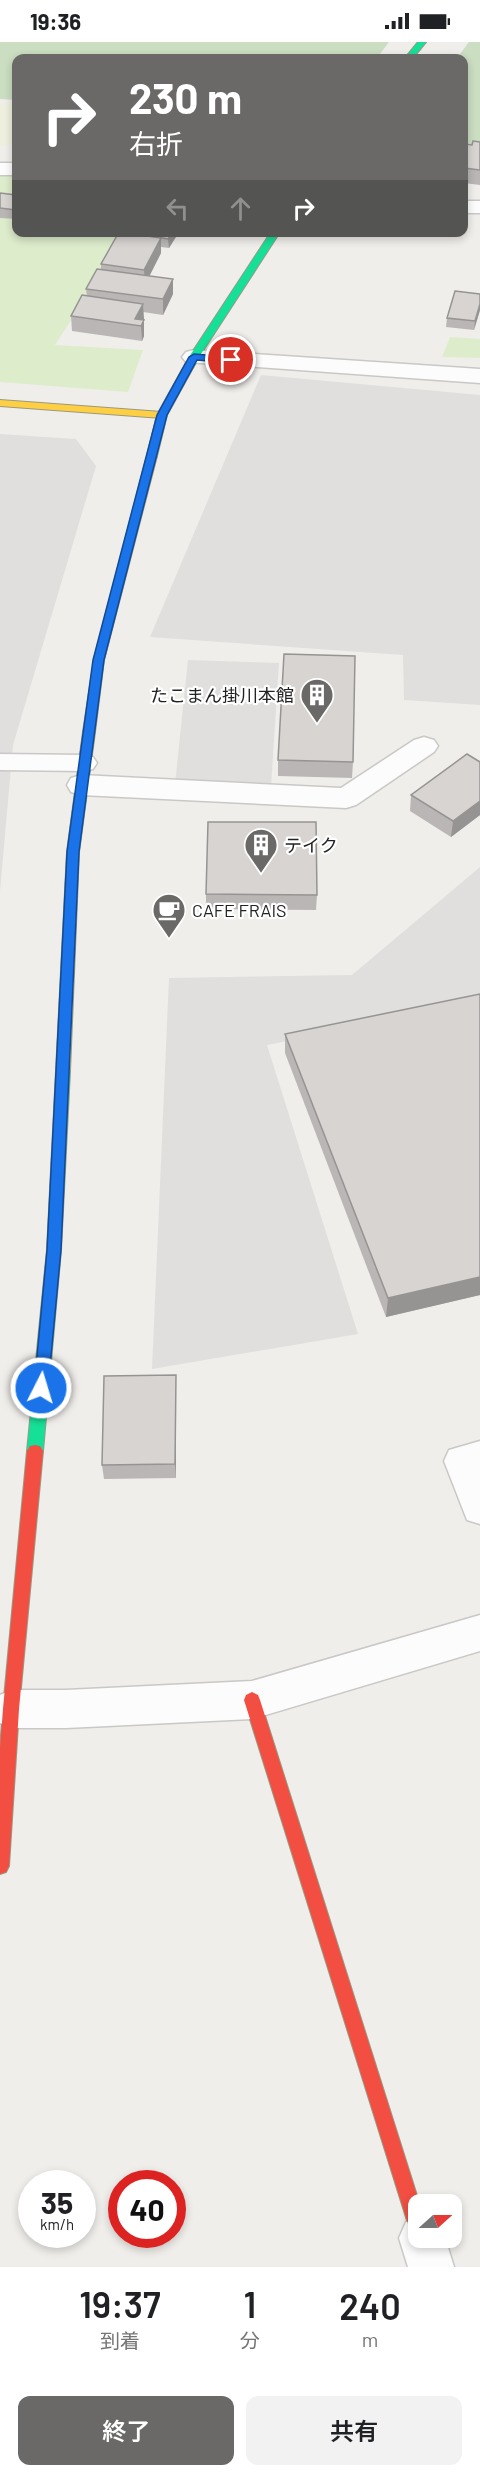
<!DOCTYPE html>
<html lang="ja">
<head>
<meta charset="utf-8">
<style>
	body { margin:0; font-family:Barlow,"Noto Sans JP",sans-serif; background:#f2f2f2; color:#202124; height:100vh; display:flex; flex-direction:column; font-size:22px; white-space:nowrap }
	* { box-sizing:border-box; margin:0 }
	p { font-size:20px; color:#757577 }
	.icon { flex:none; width:33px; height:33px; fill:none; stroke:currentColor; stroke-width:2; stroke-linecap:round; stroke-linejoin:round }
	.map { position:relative; height:2225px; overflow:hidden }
	.drawer { display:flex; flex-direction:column; background:#fff; flex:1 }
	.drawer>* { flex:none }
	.hud { position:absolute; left:12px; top:12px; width:456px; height:183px; border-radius:12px; box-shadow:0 3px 9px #0003; background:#6a6968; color:#fff; overflow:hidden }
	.needle { width:39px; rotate:69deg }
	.fabs { position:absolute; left:408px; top:2152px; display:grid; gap:12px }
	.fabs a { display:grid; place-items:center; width:54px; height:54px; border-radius:12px; background:#fff; box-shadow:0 3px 9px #0003; font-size:30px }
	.speed { position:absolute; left:18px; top:2128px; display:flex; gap:12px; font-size:30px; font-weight:700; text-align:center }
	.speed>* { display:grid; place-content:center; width:78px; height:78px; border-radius:50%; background:#fff; box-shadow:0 3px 9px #0003; line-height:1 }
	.speed small { font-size:15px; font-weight:400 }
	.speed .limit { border:9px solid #d22; background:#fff; color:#111 }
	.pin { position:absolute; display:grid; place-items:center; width:51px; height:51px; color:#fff; margin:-26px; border:3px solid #fff; border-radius:50%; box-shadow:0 2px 6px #0007 }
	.me { position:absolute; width:66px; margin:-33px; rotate:5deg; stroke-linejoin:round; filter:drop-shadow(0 0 4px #0008) }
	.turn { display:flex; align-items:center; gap:21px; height:126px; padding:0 18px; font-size:27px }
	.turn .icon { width:78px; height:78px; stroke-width:2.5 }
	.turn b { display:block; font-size:42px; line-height:51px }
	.lanes { display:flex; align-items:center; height:57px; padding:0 18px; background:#0003; justify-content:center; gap:30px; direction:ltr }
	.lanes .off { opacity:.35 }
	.eta { display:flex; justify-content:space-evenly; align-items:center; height:102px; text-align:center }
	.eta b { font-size:36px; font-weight:600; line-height:42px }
	.primary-button { display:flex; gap:12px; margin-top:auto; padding:12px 18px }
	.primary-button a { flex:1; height:69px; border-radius:12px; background:#6a6968; color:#fff; font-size:24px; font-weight:600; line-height:69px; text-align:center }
	.primary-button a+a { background:#f2f2f2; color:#202124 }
	.status { display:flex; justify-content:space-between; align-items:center; height:42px; padding:0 30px; background:#fff; direction:ltr }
	.status svg { height:16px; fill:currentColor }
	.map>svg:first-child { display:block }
	.farmland { fill:#efefdf }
	.grass { fill:#ddeccb }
	.forest { fill:#cbdec1 }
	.parking { fill:#e0dfde }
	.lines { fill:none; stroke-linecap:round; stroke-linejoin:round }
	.lane-casing { stroke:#c9c8c7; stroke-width:3 }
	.street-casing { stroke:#c9c8c7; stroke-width:3 }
	.fast-casing { stroke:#999a82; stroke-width:2 }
	.slow-casing { stroke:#999a82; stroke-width:2 }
	.jam-casing { stroke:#999a82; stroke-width:2 }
	.lane { fill:#fdfcfc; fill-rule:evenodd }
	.street { fill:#fdfcfc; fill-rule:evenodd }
	.fast { fill:#16e098; fill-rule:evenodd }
	.slow { fill:#ffcf43; fill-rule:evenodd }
	.jam { fill:#f24e42; fill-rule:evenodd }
	.wall { fill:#b9b6b5 }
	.shaded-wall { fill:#969493 }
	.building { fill:#d7d4d2; stroke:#969493; stroke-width:1.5 }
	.route { fill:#1a73e8; stroke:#114b97; stroke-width:1.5 }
	.labels { text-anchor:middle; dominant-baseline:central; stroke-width:4.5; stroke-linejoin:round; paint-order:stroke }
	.poi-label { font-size:18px; fill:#222; stroke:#fff; text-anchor:start }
</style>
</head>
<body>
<div class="status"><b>19:36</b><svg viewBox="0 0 49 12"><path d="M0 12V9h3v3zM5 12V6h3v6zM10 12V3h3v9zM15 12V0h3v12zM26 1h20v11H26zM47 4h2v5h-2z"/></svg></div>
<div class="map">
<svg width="480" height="2225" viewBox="0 0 480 2225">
	<rect width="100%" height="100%" fill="#f0eeeb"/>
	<!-- farmland -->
	<polygon class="farmland" points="0,61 16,62 16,102 0,104"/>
	<!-- grass -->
	<g class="grass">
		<polygon points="16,129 16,190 127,191 55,303 143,308 128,350 0,340 0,130"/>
		<polygon points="450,295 480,297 480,316 442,315"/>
	</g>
	<!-- forest -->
	<g class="forest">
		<polygon points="0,0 389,0 377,16 16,16 16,58 0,57"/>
		<polygon points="469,0 480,0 480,111 464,109 464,16 457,16"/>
	</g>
	<!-- parking -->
	<g class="parking">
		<polygon points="261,333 480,353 480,663 404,658 403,613 150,595"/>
		<polygon points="0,392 76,397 96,424 13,703 0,849"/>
		<polygon points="188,618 279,621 271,745 175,742"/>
		<polygon points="480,825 480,961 267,1003 358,1292 152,1327 169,936 352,933"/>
	</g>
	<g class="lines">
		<!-- lane casing -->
		<g class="lane-casing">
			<polygon id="lane" points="0,712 84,713 93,715 97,721 93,727 84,729 0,728"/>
		</g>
		<!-- street casing -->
		<g class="street-casing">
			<g id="street">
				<rect x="0" y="121" width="16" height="12"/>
				<rect x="464" y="159" width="16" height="12"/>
				<polygon points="194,308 480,327 480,341 186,320 182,315 186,310"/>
				<polygon points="424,695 434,698 438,704 434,710 356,763 346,766 81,753 71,750 67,743 71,736 81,733 341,746 414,698"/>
				<polygon points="480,1399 480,1482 467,1478 444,1419 449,1408"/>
				<polygon points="480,1573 480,1609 252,1677 66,1686 11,1686 0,1681 0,1653 11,1648 66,1648 252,1639"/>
				<polygon points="418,2174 418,2196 445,2196 454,2225 408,2225 399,2196 406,2180"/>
			</g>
		</g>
		<!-- fast casing -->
		<g class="fast-casing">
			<g id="fast">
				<polygon points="418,0 426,0 413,16 405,16"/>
				<polygon points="271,190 280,190 199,315 167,373 157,414 156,416 148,416 147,414 157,373 189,315"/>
				<polygon points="63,1024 70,1029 61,1208 43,1409 40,1414 35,1415 30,1414 27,1409 47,1208 56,1029"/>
			</g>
		</g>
		<!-- slow casing -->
		<g class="slow-casing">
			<g id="slow">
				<polygon points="0,358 162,370 167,373 162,376 0,364"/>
				<polygon points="89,686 95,690 79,810 70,1029 63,1034 56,1029 67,810 83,690"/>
			</g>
		</g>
		<!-- jam casing -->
		<g class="jam-casing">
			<g id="jam">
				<polygon points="152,411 157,414 104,618 95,690 89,694 83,690 94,618 147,414"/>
				<polygon points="35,1403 40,1404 43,1409 19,1667 9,1824 6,1830 0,1832 0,1706 3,1667 27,1409 30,1404"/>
				<polygon points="252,1650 258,1653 260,1658 420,2163 418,2163 418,2194 411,2192 409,2185 244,1658 246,1653"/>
			</g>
		</g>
		<!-- lane -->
		<use href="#lane" class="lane"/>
		<!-- street -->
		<use href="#street" class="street"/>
		<!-- fast -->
		<use href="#fast" class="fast"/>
		<!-- slow -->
		<use href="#slow" class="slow"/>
		<!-- jam -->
		<use href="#jam" class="jam"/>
	</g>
	<!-- wall -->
	<g class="wall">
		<polygon points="480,100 480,143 464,141 464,102 472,103"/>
		<polygon points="0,151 16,153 16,177 0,176"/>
		<polygon points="126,190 179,190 169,206 161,205 161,211 149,234 173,252 163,273 143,270 144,294 142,299 72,289 71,274 87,254 86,247 101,228 101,222"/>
		<polygon points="480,252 480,268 474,288 446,285 447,276"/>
		<polygon points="278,718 353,720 352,736 278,734"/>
		<polygon points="480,719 480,773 451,795 410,769 411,753 480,720"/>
		<polygon points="206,852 317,853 316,868 206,867"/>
		<polygon points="480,952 480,1253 386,1275 285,1011 285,992"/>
		<polygon points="176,1348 176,1436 104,1437 102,1423"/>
	</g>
	<!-- shaded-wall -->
	<g class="shaded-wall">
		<polygon points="172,190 179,190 169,206 168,197"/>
		<polygon points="161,196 161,211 145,243 144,228"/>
		<polygon points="173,237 173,252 163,273 163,257"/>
		<polygon points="143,262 144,277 140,284 135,277"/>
		<polygon points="480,262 480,268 474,288 475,279"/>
		<polygon points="144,278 144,294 142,299 141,284"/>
		<polygon points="480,759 480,773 451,795 453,779"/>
		<polygon points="480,1235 480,1253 386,1275 388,1256"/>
		<polygon points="176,1333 176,1436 175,1422"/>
	</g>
	<!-- building -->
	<g class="building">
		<polygon points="473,99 480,100 480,128 464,126 464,102 472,103"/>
		<polygon points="0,151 16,153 16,168 0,166"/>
		<polygon points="119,190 161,196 144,228 101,222"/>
		<polygon points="130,190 172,190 168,197"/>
		<polygon points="97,227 173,237 163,257 86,247"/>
		<polygon points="455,249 480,252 480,262 475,279 447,276"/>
		<polygon points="82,253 143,262 135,277 144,278 141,284 71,274"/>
		<polygon points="284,612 355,614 353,720 278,718"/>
		<polygon points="467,712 480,720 480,759 453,779 411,753"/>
		<polygon points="208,780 316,780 317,853 206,852"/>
		<polygon points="480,952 480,1235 388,1256 285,992"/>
		<polygon points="176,1333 175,1422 102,1423 104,1334"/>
	</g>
	<!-- route -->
	<polygon class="route" points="194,312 231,315 236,318 231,321 197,318 167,373 104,618 79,810 61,1208 48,1346 46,1350 41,1352 36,1350 34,1346 47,1208 67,810 93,618 157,373 189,315"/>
	<!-- icons -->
	<defs>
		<g id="building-pin" transform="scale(1.725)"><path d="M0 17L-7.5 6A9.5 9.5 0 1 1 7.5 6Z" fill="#6a6968" stroke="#fff"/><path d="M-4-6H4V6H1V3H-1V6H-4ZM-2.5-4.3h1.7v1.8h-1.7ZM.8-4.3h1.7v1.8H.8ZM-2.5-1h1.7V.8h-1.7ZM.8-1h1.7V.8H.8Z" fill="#fff"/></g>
		<g id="cafe-pin" transform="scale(1.725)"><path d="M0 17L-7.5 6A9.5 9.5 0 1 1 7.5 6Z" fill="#6a6968" stroke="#fff"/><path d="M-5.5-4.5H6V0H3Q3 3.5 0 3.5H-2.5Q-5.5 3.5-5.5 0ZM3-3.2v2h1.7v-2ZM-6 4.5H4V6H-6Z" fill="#fff"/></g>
	</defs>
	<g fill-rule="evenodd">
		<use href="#building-pin" x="317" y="653"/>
		<use href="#building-pin" x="261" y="803"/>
		<use href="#cafe-pin" x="169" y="868"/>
	</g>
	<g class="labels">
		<!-- poi labels -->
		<g class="poi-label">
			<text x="294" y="653" text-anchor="end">たこまん掛川本館</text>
			<text x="284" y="803">テイク</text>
			<text x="192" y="868">CAFE FRAIS</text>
		</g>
	</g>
</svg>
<div class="fabs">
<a><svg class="needle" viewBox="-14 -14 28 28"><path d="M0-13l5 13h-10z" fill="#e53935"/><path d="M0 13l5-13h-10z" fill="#757577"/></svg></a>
</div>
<div class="speed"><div>35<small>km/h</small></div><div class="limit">40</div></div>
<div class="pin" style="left:231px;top:318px;background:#d93025"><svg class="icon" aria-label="arrive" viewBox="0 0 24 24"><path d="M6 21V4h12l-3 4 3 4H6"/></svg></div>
<svg class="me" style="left:41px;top:1346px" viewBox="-20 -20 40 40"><circle r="17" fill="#1a73e8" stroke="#fff" stroke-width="3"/><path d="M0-11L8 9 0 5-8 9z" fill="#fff"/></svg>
<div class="hud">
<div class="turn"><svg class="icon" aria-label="right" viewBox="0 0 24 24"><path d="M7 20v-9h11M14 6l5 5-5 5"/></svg><div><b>230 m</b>右折</div></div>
<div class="lanes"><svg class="icon off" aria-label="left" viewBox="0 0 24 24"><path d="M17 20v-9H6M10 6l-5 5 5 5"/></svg><svg class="icon off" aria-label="ahead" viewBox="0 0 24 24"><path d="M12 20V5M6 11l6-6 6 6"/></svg><svg class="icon" aria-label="right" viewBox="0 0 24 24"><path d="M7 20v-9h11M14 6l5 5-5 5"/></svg></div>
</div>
</div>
<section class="drawer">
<div class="eta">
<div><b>19:37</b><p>到着</p></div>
<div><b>1</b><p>分</p></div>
<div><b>240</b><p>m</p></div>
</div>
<div class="primary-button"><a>終了</a><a>共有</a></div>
</section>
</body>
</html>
